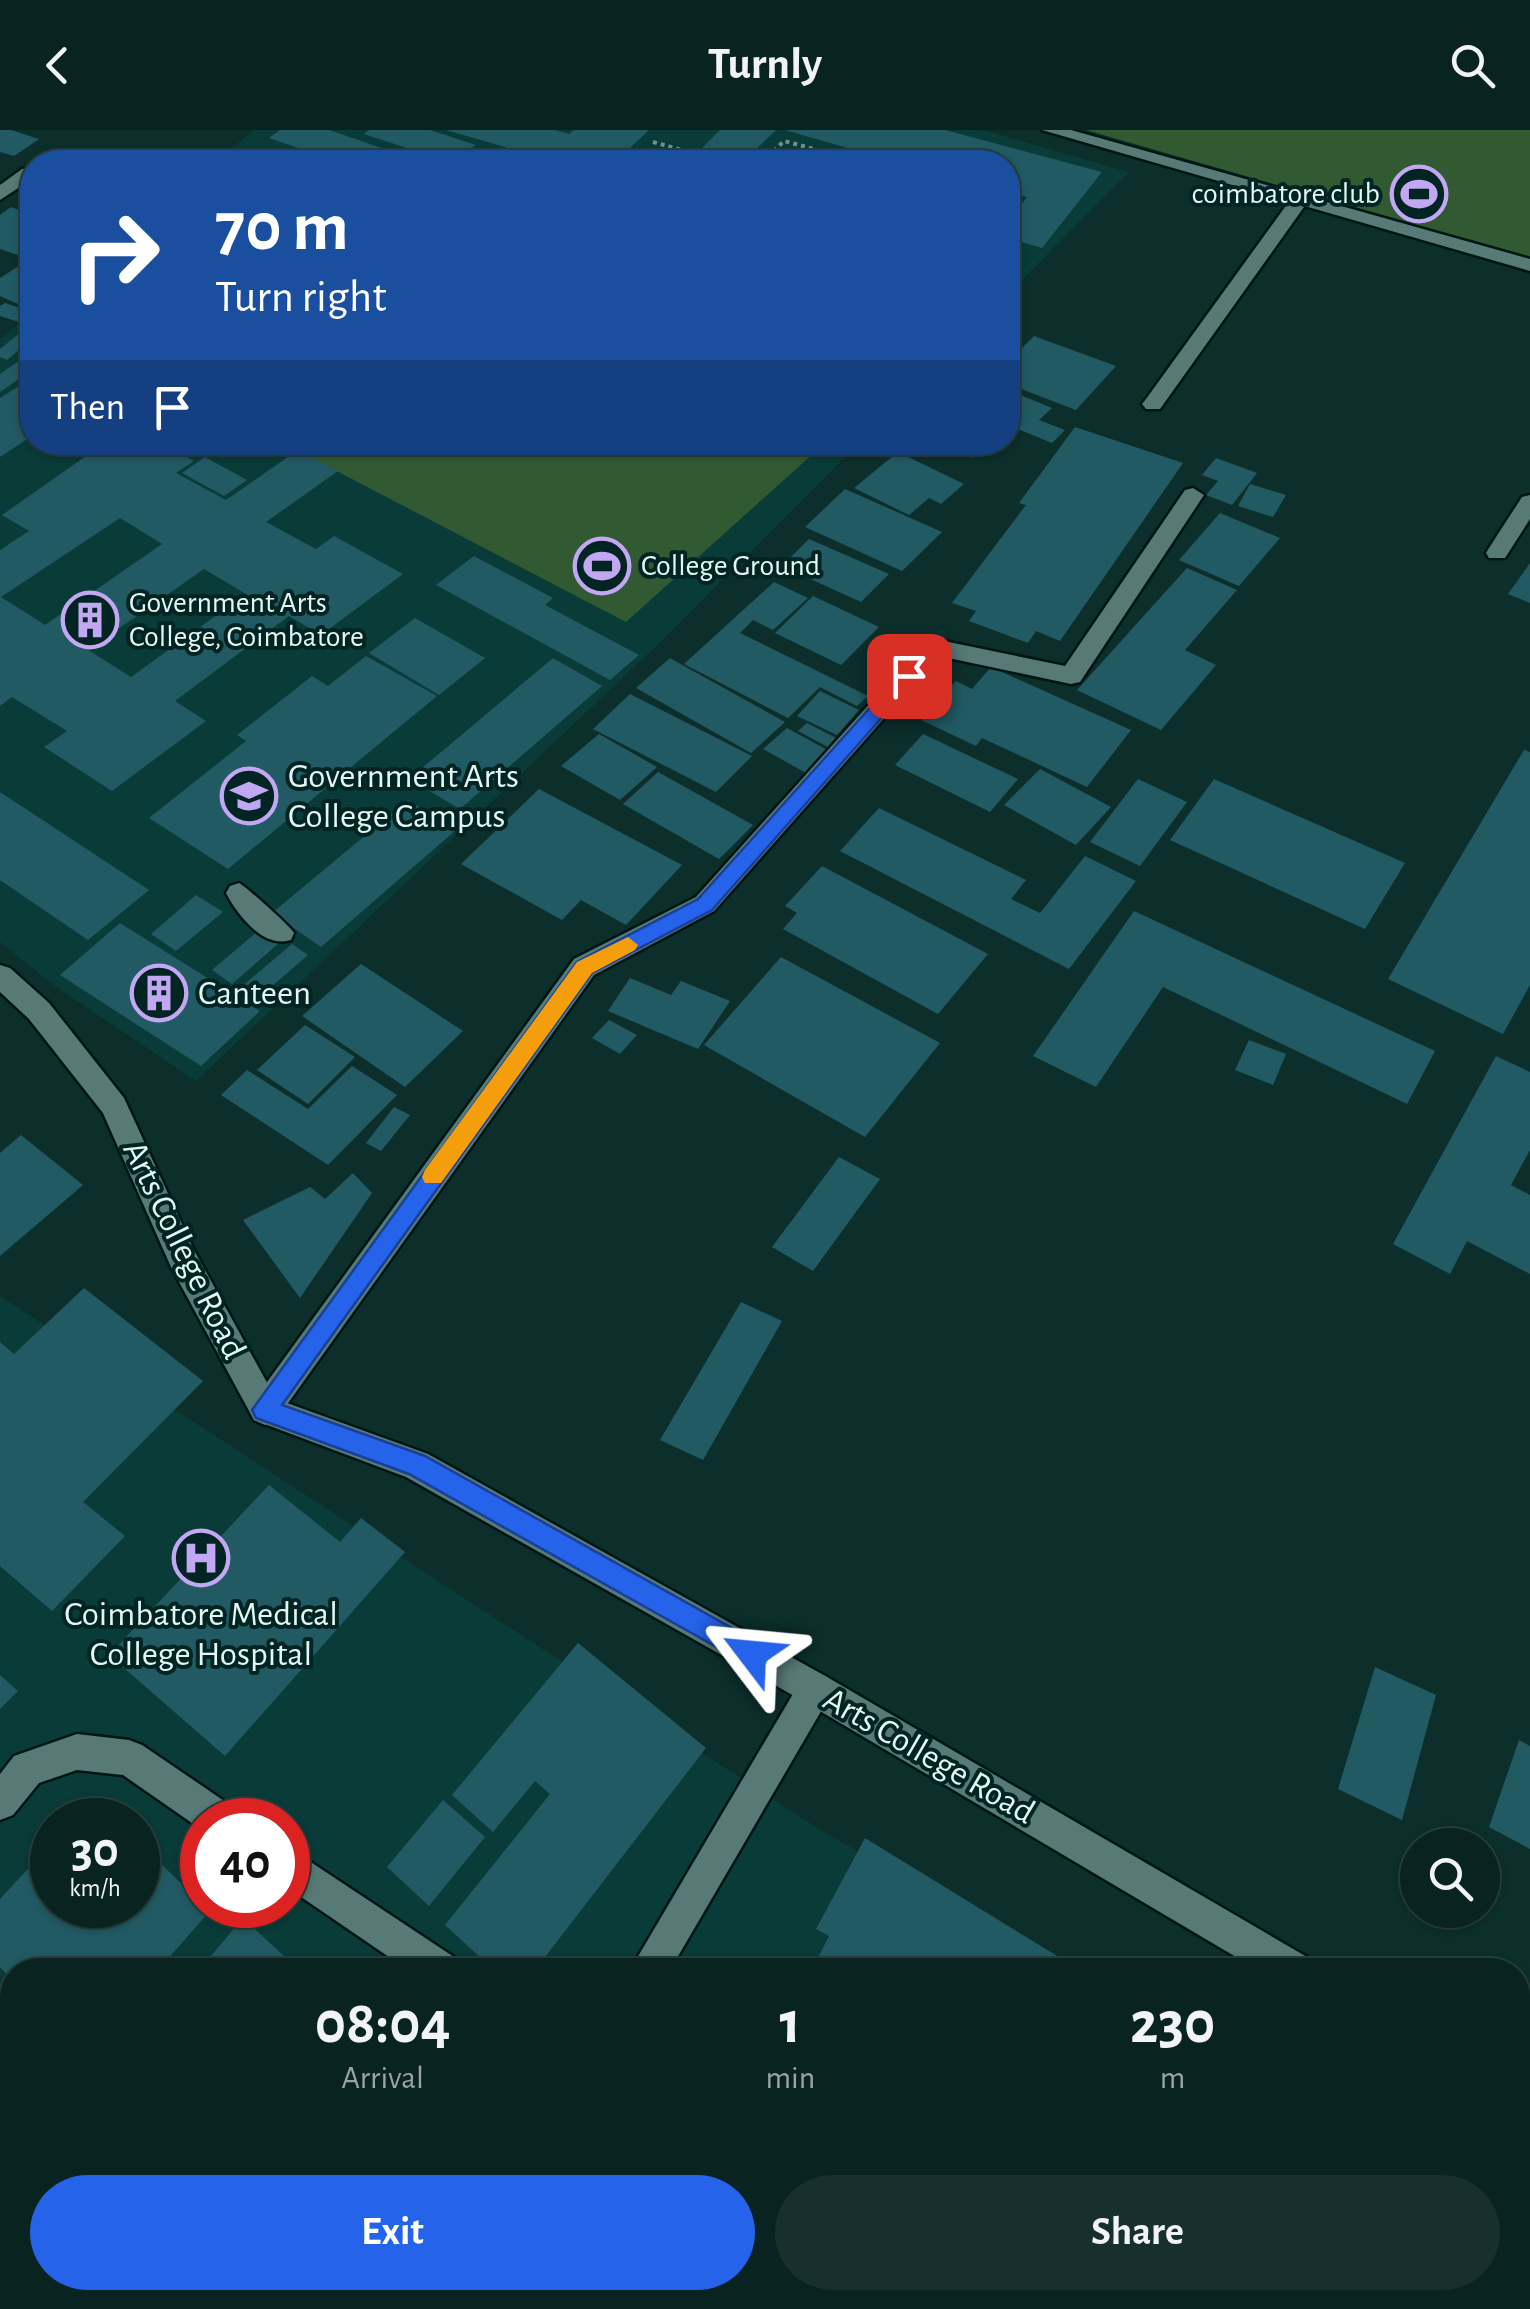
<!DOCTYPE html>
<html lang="en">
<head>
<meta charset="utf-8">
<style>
	body { margin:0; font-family:"Alegreya Sans",sans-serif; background:#172f2e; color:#f1f3f6; height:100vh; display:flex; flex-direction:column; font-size:38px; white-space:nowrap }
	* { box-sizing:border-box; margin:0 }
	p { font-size:32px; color:#99a4a5 }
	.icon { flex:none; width:55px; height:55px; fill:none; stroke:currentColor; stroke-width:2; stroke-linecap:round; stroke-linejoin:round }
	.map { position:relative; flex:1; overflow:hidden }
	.sheet { position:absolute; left:0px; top:1828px; width:1530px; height:352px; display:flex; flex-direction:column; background:#092321; border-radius:40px 40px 0 0; box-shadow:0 2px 8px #0004,0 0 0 2px #29403f }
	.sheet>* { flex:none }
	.hud { position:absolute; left:20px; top:20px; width:1000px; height:305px; border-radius:40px; box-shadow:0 2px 8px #0004,0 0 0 2px #29403f; background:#1a4fa0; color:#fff; overflow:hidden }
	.buttons { position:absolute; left:1400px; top:1698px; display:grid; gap:20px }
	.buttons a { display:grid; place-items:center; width:100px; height:100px; border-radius:50%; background:#092321; box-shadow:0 2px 8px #0004,0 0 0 2px #29403f; font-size:50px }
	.speed { position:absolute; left:30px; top:1668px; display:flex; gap:20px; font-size:50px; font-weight:700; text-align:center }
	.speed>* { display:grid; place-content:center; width:130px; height:130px; border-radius:50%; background:#092321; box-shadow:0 2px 8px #0004,0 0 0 2px #29403f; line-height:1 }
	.speed small { font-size:25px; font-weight:400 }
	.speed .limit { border:15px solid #d22; background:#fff; color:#111 }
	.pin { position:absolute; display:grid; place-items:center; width:85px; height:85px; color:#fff; margin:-42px; border-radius:20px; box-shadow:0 5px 15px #0006 }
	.me { position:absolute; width:110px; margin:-55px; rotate:299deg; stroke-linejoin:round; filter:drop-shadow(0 0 8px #0008) }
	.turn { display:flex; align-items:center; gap:35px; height:210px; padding:0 30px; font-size:45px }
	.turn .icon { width:130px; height:130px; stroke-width:2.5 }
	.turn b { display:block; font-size:70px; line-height:85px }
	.then { display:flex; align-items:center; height:95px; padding:0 30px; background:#0003; gap:20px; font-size:38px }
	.eta { display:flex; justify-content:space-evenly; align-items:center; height:170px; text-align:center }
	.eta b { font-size:60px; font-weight:700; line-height:70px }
	.primary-button { display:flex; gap:20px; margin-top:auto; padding:20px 30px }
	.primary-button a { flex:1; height:115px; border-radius:60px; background:#2563eb; color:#fff; font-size:40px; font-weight:700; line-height:115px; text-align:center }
	.primary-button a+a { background:#172f2e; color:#f1f3f6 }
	header { display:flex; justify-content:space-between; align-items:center; height:130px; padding:0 30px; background:#092321; font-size:45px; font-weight:700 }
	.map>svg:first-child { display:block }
	.built { fill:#093b38; fill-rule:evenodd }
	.green { fill:#325a32 }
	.building { fill:#225a63; fill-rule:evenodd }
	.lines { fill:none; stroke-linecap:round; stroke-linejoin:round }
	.minor-casing { stroke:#001614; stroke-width:5 }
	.tertiary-casing { stroke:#001614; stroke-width:5 }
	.path { stroke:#758f8d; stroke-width:4; stroke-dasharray:4 4; stroke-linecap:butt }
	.minor { fill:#577a77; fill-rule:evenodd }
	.tertiary { fill:#577a77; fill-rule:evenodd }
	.route { fill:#2563eb; stroke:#184099; stroke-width:2.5 }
	.slow { fill:#f59e0b }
	.labels { text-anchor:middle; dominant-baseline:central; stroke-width:8; stroke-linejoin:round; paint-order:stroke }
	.far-poi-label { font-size:30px; fill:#e4f6f4; stroke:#022523; text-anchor:start }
	.poi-label { font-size:35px; fill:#e4f6f4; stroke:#022523; text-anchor:start }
	.street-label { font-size:35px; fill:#e4f6f4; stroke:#022523 }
</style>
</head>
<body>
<header><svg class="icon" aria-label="back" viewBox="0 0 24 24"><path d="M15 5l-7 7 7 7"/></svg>Turnly<svg class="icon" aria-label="search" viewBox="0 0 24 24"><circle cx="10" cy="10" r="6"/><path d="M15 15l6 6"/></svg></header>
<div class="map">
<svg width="1530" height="2179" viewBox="0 0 1530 2179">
	<rect width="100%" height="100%" fill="#0c2f2c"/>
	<!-- built -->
	<g class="built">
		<polygon points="254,0 983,0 1129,42 1008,164 1008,32 215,32"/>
		<polygon points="32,182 32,312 859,313 651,521 196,951 55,856 0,812 0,209"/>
		<path d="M0,1166l819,533 243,141h-1050v328h1506v-64l12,8v67h-1530zM52,1690h86v85h-86zM202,1690h86v85h-86z"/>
	</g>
	<!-- green -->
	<g class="green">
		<polygon points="1086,0 1530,0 1530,128"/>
		<polygon points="283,313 825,313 626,492"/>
	</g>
	<!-- building -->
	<g class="building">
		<polygon points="0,0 11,0 39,9 14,26 0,22"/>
		<polygon points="280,0 329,0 423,32 339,32 269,8"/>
		<polygon points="369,0 430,0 476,15 449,32 364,4"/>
		<polygon points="446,0 555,0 569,4 574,0 649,0 615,32 556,32"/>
		<polygon points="720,0 776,0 745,30 702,18"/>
		<polygon points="785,0 945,0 1102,42 1042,118 1008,108 1008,91 1027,67 1008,61 1008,32 887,32 889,30"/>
		<polygon points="11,77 32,85 32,114 18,125 0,119 0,85"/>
		<polygon points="22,134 32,139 32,174 27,178 0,166 0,148"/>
		<polygon points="5,173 32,182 32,185 22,193 0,186 0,176"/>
		<polygon points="32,193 32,209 7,230 0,227 0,219"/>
		<polygon points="1034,206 1116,236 1076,280 1008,254 1008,232"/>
		<polygon points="20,230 32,236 32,240 0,262 0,244"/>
		<polygon points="32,248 32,306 0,327 0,268"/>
		<polygon points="1008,260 1052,278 1039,290 1065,300 1052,313 1008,295"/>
		<polygon points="1075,297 1183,333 1060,511 1036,501 1028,513 969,491 976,481 952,473 1026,375 1019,373"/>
		<path d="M106,312h55l33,19 -18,12 50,27 72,-50 40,21 -72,51 50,27 18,-13 69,38 -82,61 -32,-19 -114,85 31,20 -94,70 -68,-44 23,-16 -55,-34 -12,9v-156l29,-19 -27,-16zM120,388l42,26 -117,81 -44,-28zM204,439l42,25 -115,83 -43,-27z"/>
		<polygon points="939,312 991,312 972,328"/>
		<polygon points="898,322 964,354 941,374 929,368 909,385 854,358"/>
		<polygon points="205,327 247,350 224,366 182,343"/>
		<polygon points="1216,328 1257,343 1232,375 1206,365 1218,351 1202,345"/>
		<polygon points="1250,354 1286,365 1273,387 1238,376"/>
		<polygon points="845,359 942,402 902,441 805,397"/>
		<polygon points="1220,383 1280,408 1239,456 1179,430"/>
		<polygon points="809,409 889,444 861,472 782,436"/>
		<polygon points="474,426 553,468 545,475 639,525 610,550 436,455"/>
		<polygon points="1530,433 1530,473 1508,464"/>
		<polygon points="1187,438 1237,460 1185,520 1216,535 1161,600 1077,560"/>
		<polygon points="774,452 808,468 773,500 753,490 740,503 868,566 857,576 820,557 788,588 684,534"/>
		<polygon points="813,466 879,497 841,535 775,503"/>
		<polygon points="415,488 485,528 439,565 369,523"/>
		<polygon points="366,526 437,566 228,739 149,688 246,611 237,605 312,546 328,556"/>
		<polygon points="553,528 602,556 460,679 409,649"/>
		<polygon points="670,528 675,531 785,592 751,623 636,558"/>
		<polygon points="991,537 1131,600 1087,657 982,608 976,616 921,590 956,551 972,559"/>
		<polygon points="820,561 859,580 837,605 797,586"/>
		<polygon points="630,564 752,626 716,662 593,599"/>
		<polygon points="807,593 836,608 828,617 798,601"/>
		<polygon points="787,598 829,621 806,643 763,619"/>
		<polygon points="599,604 657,637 620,670 561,636"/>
		<polygon points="923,604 1018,649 990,682 895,635"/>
		<polygon points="1524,620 1530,622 1530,855 1503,904 1388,849"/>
		<polygon points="1040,639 1111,677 1076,715 1004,675"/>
		<polygon points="658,642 753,695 719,729 623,674"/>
		<polygon points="1138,649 1187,672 1140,736 1090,712"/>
		<polygon points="1214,649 1405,733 1365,799 1170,710"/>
		<polygon points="539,659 682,735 626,795 581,770 562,790 461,734"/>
		<polygon points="0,662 149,760 88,810 0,750"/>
		<polygon points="408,670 456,700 321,817 272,783"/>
		<polygon points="879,678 1026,750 1011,769 1040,783 1085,726 1136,751 1069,839 840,721"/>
		<polygon points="822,736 988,824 938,884 783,799 797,783 785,776"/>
		<polygon points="196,765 223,782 176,821 151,804"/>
		<polygon points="1134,781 1435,921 1407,974 1163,857 1096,957 1033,926"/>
		<polygon points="120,793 260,881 201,936 60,845"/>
		<polygon points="258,801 278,814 232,854 212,840"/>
		<polygon points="292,814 308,825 256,870 239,859"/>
		<polygon points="781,827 940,913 865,1007 704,915"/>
		<polygon points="361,834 463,901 405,957 302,886"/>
		<polygon points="630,848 671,865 681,851 730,871 698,919 608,881"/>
		<polygon points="609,890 637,905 620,924 592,908"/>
		<polygon points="305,895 355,927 308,974 257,940"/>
		<polygon points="1249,910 1286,924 1273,955 1235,940"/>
		<polygon points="1496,926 1530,942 1530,1020 1511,1055 1530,1065 1530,1144 1467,1111 1450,1144 1393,1114"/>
		<polygon points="352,936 397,965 328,1035 221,965 247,940 308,979"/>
		<polygon points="394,977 410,985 381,1021 366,1013"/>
		<polygon points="21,1005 83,1055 0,1126 0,1023"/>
		<polygon points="839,1027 880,1049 813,1141 772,1117"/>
		<polygon points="353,1043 372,1063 300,1168 243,1090 310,1057 325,1069"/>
		<polygon points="84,1158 203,1251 83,1372 125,1406 52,1481 0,1436 0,1212 14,1224"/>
		<polygon points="741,1172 782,1191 703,1330 660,1310"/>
		<polygon points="269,1355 340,1412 361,1388 405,1422 225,1626 109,1525"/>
		<polygon points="578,1513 706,1618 535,1840 494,1840 445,1795 550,1664 535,1651 493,1702 452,1665"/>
		<polygon points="1375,1537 1436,1565 1402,1690 1338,1659"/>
		<polygon points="0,1545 18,1561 0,1579"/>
		<polygon points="1519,1610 1530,1616 1530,1719 1489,1697"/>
		<polygon points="93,1669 115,1690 74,1690"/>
		<polygon points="443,1670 485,1707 429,1776 387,1737"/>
		<polygon points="865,1708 1080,1840 812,1840 829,1806 816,1799"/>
		<polygon points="138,1712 210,1781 158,1840 12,1840 12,1850 0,1837 0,1769 52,1713 52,1775 138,1775"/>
		<polygon points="243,1788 299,1840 199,1840"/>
		<polygon points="0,1961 12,1974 12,2051 0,2066"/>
		<polygon points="12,2106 12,2168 276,2168 268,2179 0,2179 0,2121"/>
		<polygon points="1518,2138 1530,2145 1530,2179 1505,2179 1509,2168 1518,2168"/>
		<polygon points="392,2168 574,2168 637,2177 404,2179"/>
	</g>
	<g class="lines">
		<!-- minor casing -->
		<g class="minor-casing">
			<g id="minor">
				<polygon points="32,38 32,49 0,70 0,55 22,39"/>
				<polygon points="1300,64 1309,70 1160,279 1146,279 1142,274 1146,269 1293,66"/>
				<polygon points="1193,358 1204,365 1080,552 1071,554 939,526 714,781 594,845 276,1290 265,1295 254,1290 249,1280 254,1270 574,829 696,767 926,511 934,509 1065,536 1185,360"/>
				<polygon points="1530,365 1530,389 1505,428 1489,428 1486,423 1489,418 1522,367"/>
				<path d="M239,753c5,2 52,44 55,50l-3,7c-28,9 -54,-26 -65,-47l4,-7z"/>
				<polygon points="815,1541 827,1547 833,1559 827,1571 670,1840 630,1840 803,1547"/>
				<polygon points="77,1604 129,1610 142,1615 233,1677 238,1690 202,1690 202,1700 123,1645 77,1640 39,1653 13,1685 0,1690 0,1644 14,1626"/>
				<polygon points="288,1717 454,1827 460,1840 408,1840 288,1758"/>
				<polygon points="673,2168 717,2168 712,2179 668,2179"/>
				<polygon points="868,2168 920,2168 925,2179 873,2179"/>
			</g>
		</g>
		<!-- tertiary casing -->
		<g class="tertiary-casing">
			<g id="tertiary">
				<polygon points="1042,0 1071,0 1530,129 1530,141"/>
				<polygon points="0,835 10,838 49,873 124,968 194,1120 276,1269 428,1324 827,1547 1307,1827 1313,1840 1258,1840 803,1571 406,1347 254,1290 171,1137 103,983 29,889 0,862"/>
				<polygon points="1518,1951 1530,1956 1530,1998 1518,1993"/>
			</g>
		</g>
		<!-- path -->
		<g class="path">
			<polyline points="653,12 725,32"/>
			<polyline points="762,32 784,11 863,32"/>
			<polyline points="870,32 875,27 888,31"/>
		</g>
		<!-- minor -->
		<use href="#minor" class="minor"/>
		<!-- tertiary -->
		<use href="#tertiary" class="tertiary"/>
	</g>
	<!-- route -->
	<polygon class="route" points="909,539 918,546 915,550 712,780 592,843 282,1275 425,1326 762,1515 766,1524 762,1534 752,1537 409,1344 256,1288 252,1280 577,832 698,769 903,541"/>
	<!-- slow -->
	<polygon class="slow" points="628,807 638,815 635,820 592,843 441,1053 425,1053 422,1047 425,1040 577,832"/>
	<!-- icons -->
	<defs>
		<g id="stadium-ring" transform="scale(2.875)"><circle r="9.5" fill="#022523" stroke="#c2a7f2" stroke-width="1.5"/><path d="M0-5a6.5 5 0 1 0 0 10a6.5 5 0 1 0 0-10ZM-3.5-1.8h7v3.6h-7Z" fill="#c2a7f2"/></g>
		<g id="building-ring" transform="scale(2.875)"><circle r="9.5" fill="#022523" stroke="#c2a7f2" stroke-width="1.5"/><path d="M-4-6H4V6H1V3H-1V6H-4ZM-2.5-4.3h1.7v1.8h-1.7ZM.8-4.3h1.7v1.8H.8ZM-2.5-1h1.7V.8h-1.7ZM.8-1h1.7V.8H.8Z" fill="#c2a7f2"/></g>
		<g id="university-ring" transform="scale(2.875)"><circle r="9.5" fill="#022523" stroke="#c2a7f2" stroke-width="1.5"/><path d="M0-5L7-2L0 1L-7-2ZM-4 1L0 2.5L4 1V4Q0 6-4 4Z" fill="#c2a7f2"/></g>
		<g id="hospital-ring" transform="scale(2.875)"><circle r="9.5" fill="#022523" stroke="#c2a7f2" stroke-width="1.5"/><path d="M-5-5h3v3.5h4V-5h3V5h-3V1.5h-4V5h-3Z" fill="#c2a7f2"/></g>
	</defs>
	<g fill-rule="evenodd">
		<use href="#stadium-ring" x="1419" y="64"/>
		<use href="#stadium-ring" x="602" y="436"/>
		<use href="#building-ring" x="90" y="490"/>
		<use href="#university-ring" x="249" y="666"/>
		<use href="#building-ring" x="159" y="863"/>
		<use href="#hospital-ring" x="201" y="1428"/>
	</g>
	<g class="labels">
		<!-- far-poi labels -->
		<g class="far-poi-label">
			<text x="1380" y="64" text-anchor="end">coimbatore club</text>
			<text x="641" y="436">College Ground</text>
			<text x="129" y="473">Government Arts<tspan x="129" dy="34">College, Coimbatore</tspan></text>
		</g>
		<!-- poi labels -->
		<g class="poi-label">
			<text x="288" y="646">Government Arts<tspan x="288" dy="40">College Campus</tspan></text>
			<text x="198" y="863">Canteen</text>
			<text x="201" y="1484" text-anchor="middle">Coimbatore Medical<tspan x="201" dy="40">College Hospital</tspan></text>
		</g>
		<!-- street labels -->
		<g class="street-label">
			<text transform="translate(184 1120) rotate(64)">Arts College Road</text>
			<text transform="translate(929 1626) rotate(30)">Arts College Road</text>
		</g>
	</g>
</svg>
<div class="buttons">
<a><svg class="icon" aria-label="search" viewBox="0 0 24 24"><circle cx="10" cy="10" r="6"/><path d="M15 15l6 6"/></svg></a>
</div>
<div class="speed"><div>30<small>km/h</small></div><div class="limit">40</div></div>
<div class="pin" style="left:909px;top:546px;background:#d93025"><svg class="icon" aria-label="arrive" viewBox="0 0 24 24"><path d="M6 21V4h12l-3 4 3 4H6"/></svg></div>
<svg class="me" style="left:752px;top:1524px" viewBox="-20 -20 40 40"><path d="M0-17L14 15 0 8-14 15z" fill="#2563eb" stroke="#fff" stroke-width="4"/></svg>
<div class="hud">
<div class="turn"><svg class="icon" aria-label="right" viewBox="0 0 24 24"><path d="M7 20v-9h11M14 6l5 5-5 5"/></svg><div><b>70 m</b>Turn right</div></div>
<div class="then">Then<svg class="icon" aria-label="arrive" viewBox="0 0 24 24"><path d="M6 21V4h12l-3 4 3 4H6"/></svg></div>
</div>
<section class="sheet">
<div class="eta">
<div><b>08:04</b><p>Arrival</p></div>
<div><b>1</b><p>min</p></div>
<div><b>230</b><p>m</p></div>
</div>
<div class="primary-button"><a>Exit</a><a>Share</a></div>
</section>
</div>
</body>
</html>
